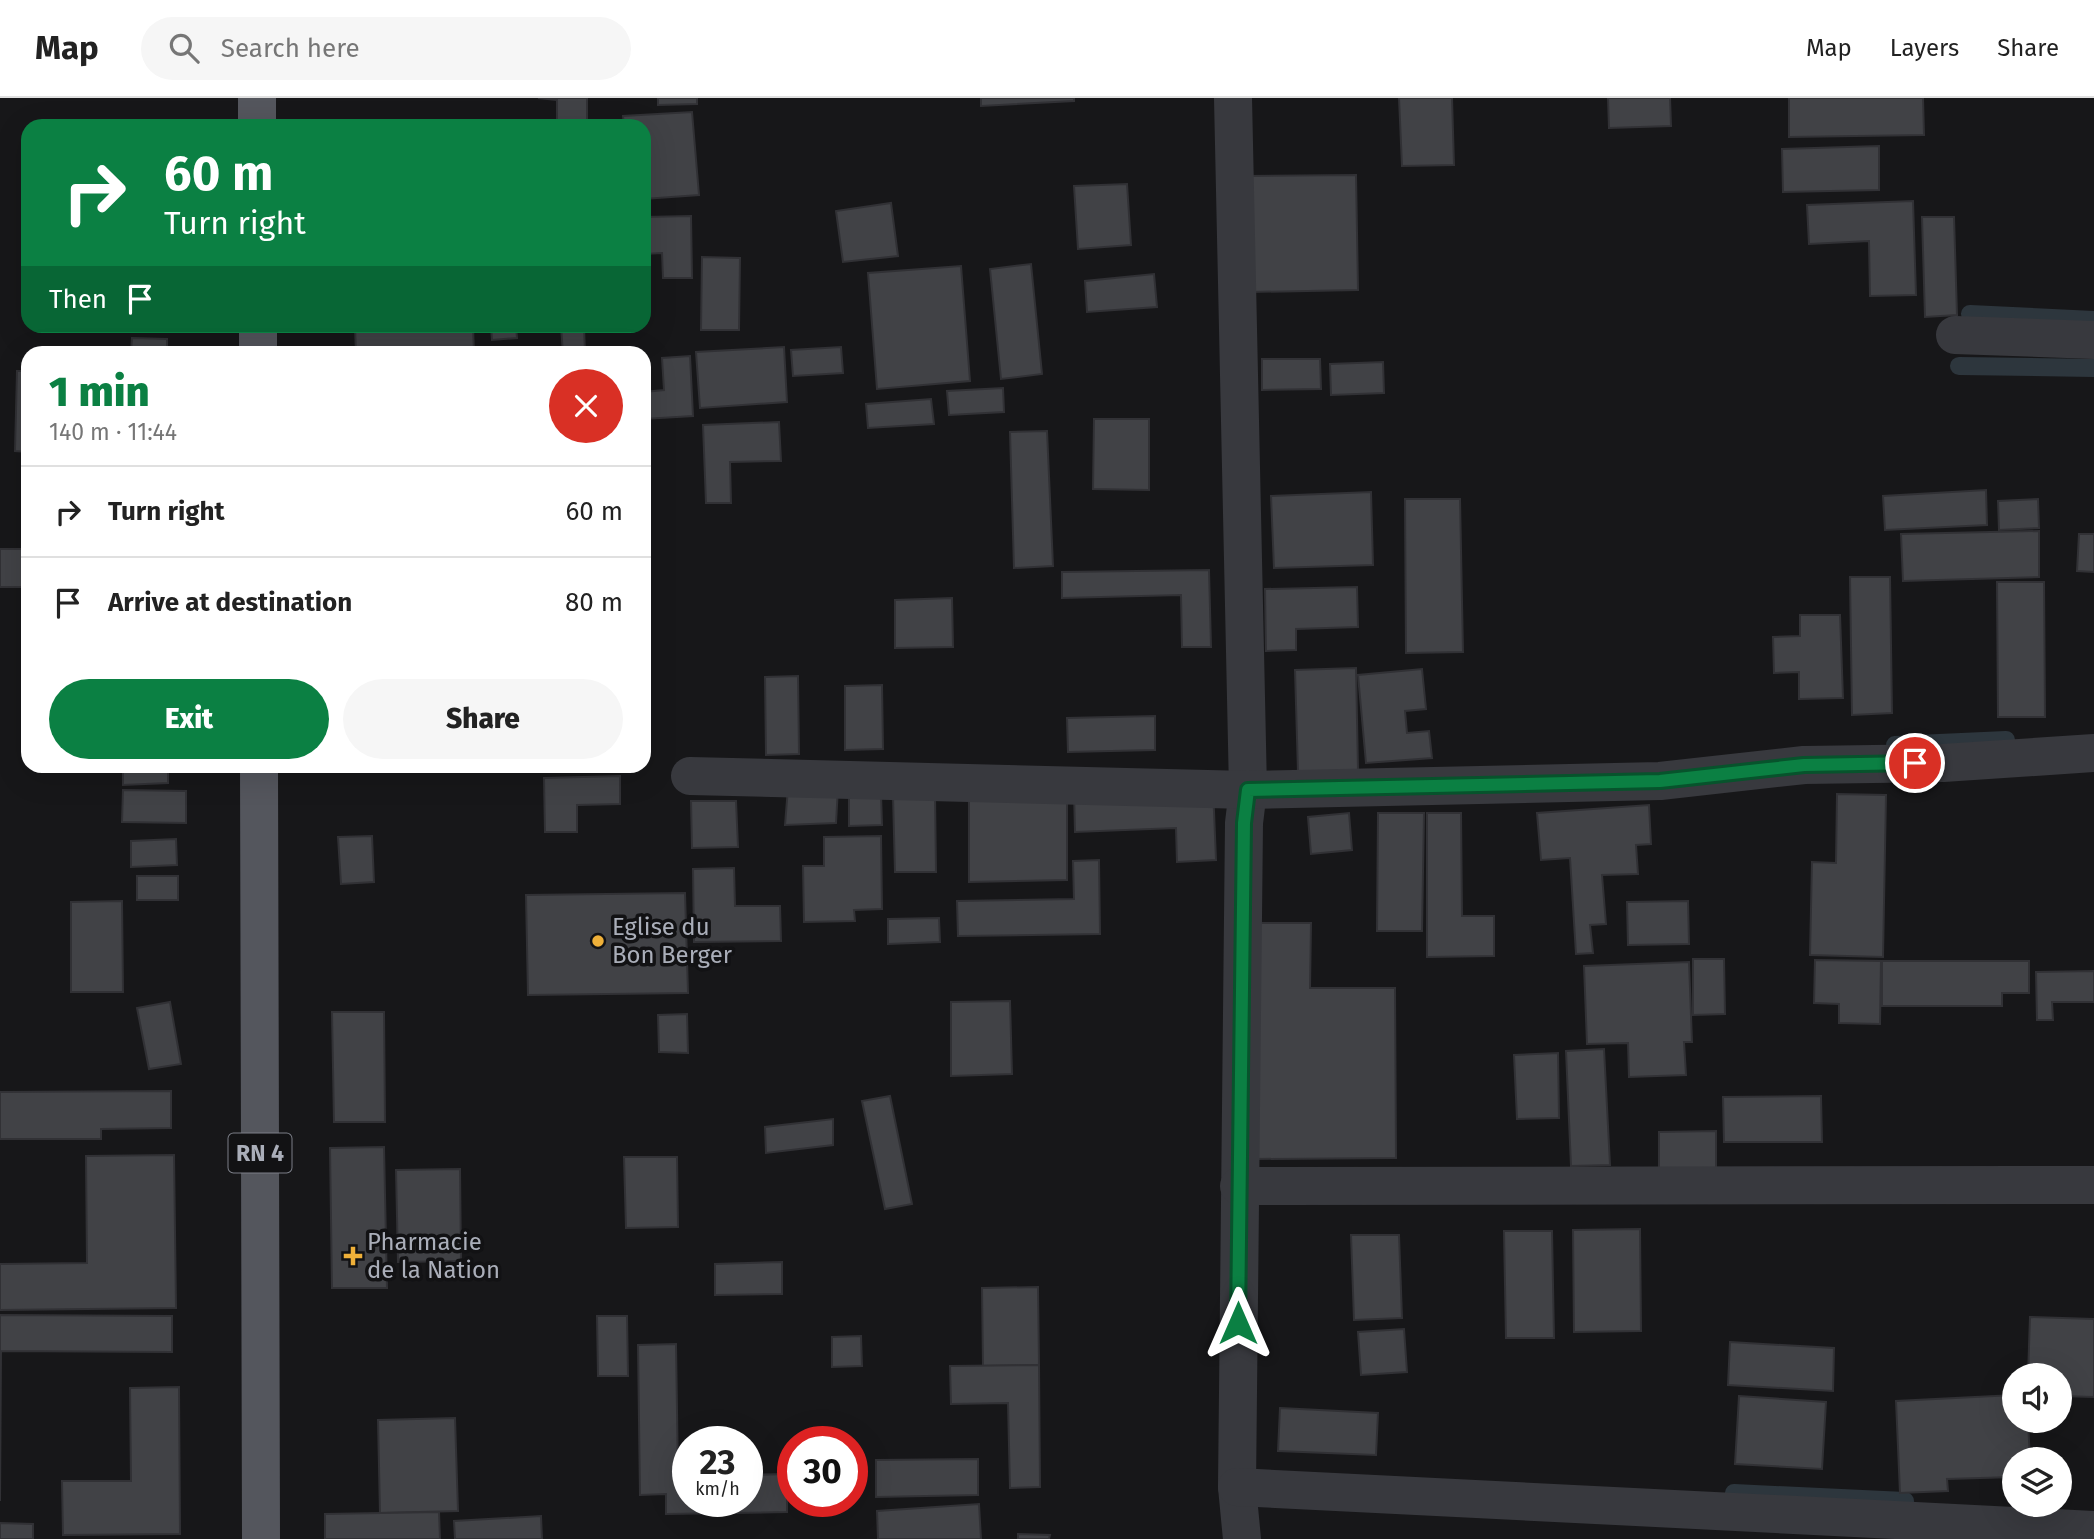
<!DOCTYPE html>
<html lang="en">
<head>
<meta charset="utf-8">
<style>
	body { margin:0; font-family:"Fira Sans",sans-serif; background:#f6f6f6; color:#222; height:100vh; display:flex; flex-direction:column; font-size:26px; white-space:nowrap }
	* { box-sizing:border-box; margin:0 }
	p { font-size:23px; color:#767676 }
	.icon { flex:none; width:38px; height:38px; fill:none; stroke:currentColor; stroke-width:2; stroke-linecap:round; stroke-linejoin:round }
	.map { position:relative; flex:1; overflow:hidden }
	.side { position:absolute; left:21px; top:248px; width:630px; height:427px; display:flex; flex-direction:column; background:#fff; border-radius:21px; box-shadow:0 7px 28px #0002 }
	.side>* { flex:none }
	.banner { position:absolute; left:21px; top:21px; width:630px; height:214px; border-radius:21px; box-shadow:0 7px 28px #0002; background:#0b8043; color:#fff; overflow:hidden }
	.buttons { position:absolute; left:2002px; top:1265px; display:grid; gap:14px }
	.buttons a { display:grid; place-items:center; width:70px; height:70px; border-radius:50%; background:#fff; box-shadow:0 7px 28px #0002; font-size:35px }
	.speed { position:absolute; left:672px; top:1328px; display:flex; gap:14px; font-size:35px; font-weight:700; text-align:center }
	.speed>* { display:grid; place-content:center; width:91px; height:91px; border-radius:50%; background:#fff; box-shadow:0 7px 28px #0002; line-height:1 }
	.speed small { font-size:18px; font-weight:400 }
	.speed .limit { border:10px solid #d22; background:#fff; color:#111 }
	.pin { position:absolute; display:grid; place-items:center; width:60px; height:60px; color:#fff; margin:-30px; border:4px solid #fff; border-radius:50%; box-shadow:0 2px 7px #0007 }
	.me { position:absolute; width:77px; margin:-38px; rotate:0deg; stroke-linejoin:round; filter:drop-shadow(0 0 5px #0008) }
	.turn { display:flex; align-items:center; gap:24px; height:147px; padding:0 28px; font-size:32px }
	.turn .icon { width:91px; height:91px; stroke-width:2.5 }
	.turn b { display:block; font-size:49px; line-height:60px }
	.then { display:flex; align-items:center; height:66px; padding:0 28px; background:#0003; gap:14px; font-size:26px }
	.round { display:grid; place-items:center; flex:none; width:74px; height:74px; border-radius:37px; background:#f6f6f6 }
	.head { display:flex; align-items:center; justify-content:space-between; height:119px; padding:0 28px }
	h1 { font-size:42px; font-weight:800; line-height:52px; color:#0b8043 }
	.action { display:flex; gap:14px; margin-top:auto; padding:14px 28px }
	.action a { flex:1; height:80px; border-radius:42px; background:#0b8043; color:#fff; font-size:28px; font-weight:800; line-height:80px; text-align:center }
	.action a+a { background:#f6f6f6; color:#222 }
	ul { padding:0; list-style:none }
	li { display:flex; align-items:center; gap:21px; height:91px; padding:0 28px; border-top:2px solid #e0e0e0 }
	li div { flex:1 }
	li b { display:block; font-size:26px }
	li em { font-style:normal }
	header { display:flex; align-items:center; gap:42px; box-sizing:border-box; height:98px; padding:0 35px; background:#fff; border-bottom:2px solid #e0e0e0 }
	header strong { font-size:33px }
	nav { display:flex; gap:38px; margin-inline-start:auto; font-size:24px }
	.search { width:490px; height:63px; background:#f6f6f6; display:flex; align-items:center; gap:18px; box-sizing:border-box; padding:0 24px; border-radius:38px; color:#767676; font-size:26px }
	.map>svg:first-child { display:block }
	.lines { fill:none; stroke-linecap:round; stroke-linejoin:round }
	.stream { stroke:#2d363d; stroke-width:18 }
	.building { fill:#414246; stroke:#313135; stroke-width:2 }
	.street { stroke:#38393e; stroke-width:38 }
	.primary { stroke:#54565d; stroke-width:38 }
	.route-casing { stroke:#07532c; stroke-width:18 }
	.route { stroke:#0b8043; stroke-width:12 }
	.poi-dot { fill:#efb039; stroke:#121214; stroke-width:2.5 }
	.labels { text-anchor:middle; dominant-baseline:central; stroke-width:7; stroke-linejoin:round; paint-order:stroke }
	.shield { fill:#121214; stroke:#7c7f88; stroke-width:2 }
	.shield-label { font-size:23px; font-weight:bold; fill:#aaaeb9 }
	.poi-label { font-size:24px; fill:#aaaeb9; stroke:#121214; text-anchor:start }
</style>
</head>
<body>
<header>
<strong>Map</strong>
<div class="search"><svg class="icon" aria-label="search" viewBox="0 0 24 24"><circle cx="10" cy="10" r="6"/><path d="M15 15l6 6"/></svg>Search here</div>
<nav><a>Map</a><a>Layers</a><a>Share</a></nav>
</header>
<div class="map">
<svg width="2094" height="1441" viewBox="0 0 2094 1441">
	<rect width="100%" height="100%" fill="#171719"/>
	<g class="lines">
		<!-- stream -->
		<g class="stream">
			<polyline points="1970,216 2094,222"/>
			<polyline points="1959,268 2094,270"/>
			<polyline points="1895,647 2006,642"/>
			<polyline points="1734,1395 1905,1403"/>
		</g>
	</g>
	<!-- building -->
	<g class="building">
		<polygon points="538,0 587,0 587,28 557,28 557,2"/>
		<polygon points="658,0 697,0 697,6 658,7"/>
		<polygon points="981,0 1074,0 1074,3 981,8"/>
		<polygon points="1399,0 1452,0 1454,67 1402,68"/>
		<polygon points="1608,0 1670,0 1671,28 1609,30"/>
		<polygon points="1789,0 1923,0 1924,37 1789,39"/>
		<polygon points="692,14 699,97 644,101 644,28 624,28 623,18"/>
		<polygon points="1879,48 1879,92 1783,94 1782,51"/>
		<polygon points="1356,77 1358,192 1250,194 1247,78"/>
		<polygon points="1127,86 1131,147 1078,151 1074,88"/>
		<polygon points="1913,103 1916,197 1870,198 1869,143 1809,146 1807,107"/>
		<polygon points="891,105 898,158 843,164 836,113"/>
		<polygon points="691,118 692,180 663,180 662,155 644,156 644,119"/>
		<polygon points="1922,119 1954,119 1957,217 1925,219"/>
		<polygon points="702,159 740,160 739,232 701,232"/>
		<polygon points="1031,166 1042,276 1001,281 990,171"/>
		<polygon points="961,168 970,283 877,291 868,175"/>
		<polygon points="1154,176 1157,209 1087,214 1085,183"/>
		<polygon points="355,228 473,228 474,256 356,256"/>
		<polygon points="491,228 516,228 517,240 492,242"/>
		<polygon points="561,228 584,228 585,256 563,256"/>
		<polygon points="132,240 167,241 167,256 131,256"/>
		<polygon points="784,249 787,304 700,310 696,254"/>
		<polygon points="841,249 843,275 793,278 791,252"/>
		<polygon points="690,258 693,318 644,321 644,294 664,292 662,260"/>
		<polygon points="1262,261 1320,261 1321,291 1262,292"/>
		<polygon points="1383,264 1384,295 1331,297 1330,266"/>
		<polygon points="17,273 28,273 28,354 15,353"/>
		<polygon points="1003,290 1004,314 949,317 947,293"/>
		<polygon points="931,301 934,326 868,330 866,306"/>
		<polygon points="1094,321 1149,321 1149,392 1093,391"/>
		<polygon points="779,324 781,363 730,364 731,405 706,405 703,327"/>
		<polygon points="1047,333 1053,468 1014,470 1010,334"/>
		<polygon points="1986,392 1987,427 1885,432 1883,398"/>
		<polygon points="1371,394 1373,467 1274,470 1271,398"/>
		<polygon points="1405,401 1460,401 1463,554 1406,555"/>
		<polygon points="2038,401 2039,430 1999,432 1998,403"/>
		<polygon points="2039,433 2039,479 1903,483 1901,436"/>
		<polygon points="2079,436 2094,436 2094,474 2077,473"/>
		<rect x="0" y="451" width="28" height="38"/>
		<polygon points="1209,472 1211,549 1182,549 1181,497 1062,500 1062,474"/>
		<polygon points="1850,479 1890,479 1892,615 1852,617"/>
		<polygon points="1997,484 2044,484 2045,619 1998,619"/>
		<polygon points="1357,489 1358,529 1296,531 1296,552 1266,553 1265,491"/>
		<polygon points="952,500 953,549 895,550 895,502"/>
		<polygon points="1800,517 1840,517 1843,600 1799,601 1799,574 1774,575 1773,539 1800,538"/>
		<polygon points="1356,570 1358,672 1298,674 1295,572"/>
		<polygon points="1422,571 1426,611 1405,613 1407,635 1429,633 1432,660 1366,665 1358,577"/>
		<polygon points="798,578 799,656 766,657 765,579"/>
		<polygon points="882,587 883,651 845,652 845,588"/>
		<polygon points="1155,618 1155,652 1068,654 1067,620"/>
		<polygon points="123,668 168,668 168,685 123,687"/>
		<polygon points="620,678 620,706 577,707 577,734 545,734 544,680"/>
		<polygon points="1213,689 1216,762 1177,764 1176,730 1075,734 1074,693"/>
		<polygon points="788,690 838,690 836,725 785,727"/>
		<polygon points="123,692 186,693 186,725 122,724"/>
		<polygon points="881,696 882,727 849,728 849,697"/>
		<polygon points="935,696 936,774 895,774 893,698"/>
		<polygon points="1837,696 1886,697 1883,859 1810,857 1812,764 1836,765"/>
		<polygon points="1067,697 1067,782 969,784 969,699"/>
		<polygon points="691,703 736,703 738,749 692,750"/>
		<polygon points="1649,707 1651,746 1636,747 1638,776 1602,777 1606,826 1590,827 1593,855 1576,856 1570,760 1541,762 1537,715"/>
		<polygon points="1349,715 1352,752 1311,756 1308,719"/>
		<polygon points="1378,715 1424,715 1422,833 1377,833"/>
		<polygon points="1427,715 1461,715 1462,818 1494,818 1494,858 1427,859"/>
		<polygon points="372,738 374,784 341,786 338,739"/>
		<polygon points="881,738 882,811 854,812 855,823 804,824 803,768 824,768 824,739"/>
		<polygon points="176,741 177,767 131,769 131,743"/>
		<polygon points="1099,762 1100,836 958,838 957,803 1074,801 1073,763"/>
		<polygon points="734,770 735,808 780,808 781,843 694,844 693,771"/>
		<rect x="137" y="778" width="41" height="24"/>
		<polygon points="685,795 688,895 528,897 526,797"/>
		<polygon points="122,803 123,894 71,894 71,804"/>
		<polygon points="1688,803 1689,846 1628,847 1627,804"/>
		<polygon points="939,820 940,844 888,846 888,821"/>
		<polygon points="1253,825 1311,825 1310,890 1395,890 1396,1060 1254,1061"/>
		<polygon points="1693,861 1724,861 1725,916 1693,917"/>
		<polygon points="1815,862 1881,863 1880,926 1839,925 1839,906 1814,905"/>
		<polygon points="1882,863 2029,863 2029,895 2002,895 2002,908 1882,908"/>
		<polygon points="1689,864 1692,944 1684,944 1686,977 1629,979 1628,945 1587,946 1584,868"/>
		<polygon points="2094,873 2094,904 2052,904 2053,922 2037,922 2036,874"/>
		<polygon points="1010,903 1012,976 951,978 951,904"/>
		<polygon points="170,904 181,966 149,971 137,910"/>
		<polygon points="332,914 384,914 385,1024 334,1024"/>
		<polygon points="687,916 688,955 659,954 658,917"/>
		<polygon points="1604,951 1610,1067 1571,1068 1566,953"/>
		<polygon points="1558,955 1559,1020 1517,1021 1514,957"/>
		<polygon points="171,993 171,1030 101,1031 101,1041 0,1041 0,994"/>
		<polygon points="890,998 912,1106 885,1111 862,1003"/>
		<polygon points="1821,998 1822,1044 1724,1044 1723,999"/>
		<polygon points="833,1021 833,1047 766,1055 765,1029"/>
		<polygon points="1716,1033 1716,1070 1659,1070 1659,1034"/>
		<polygon points="384,1049 387,1190 332,1190 330,1050"/>
		<polygon points="174,1057 176,1210 0,1212 0,1166 87,1165 86,1058"/>
		<polygon points="624,1059 677,1059 678,1129 626,1130"/>
		<polygon points="460,1071 461,1163 398,1164 396,1072"/>
		<polygon points="1640,1131 1641,1233 1574,1234 1573,1132"/>
		<polygon points="1504,1133 1552,1133 1554,1240 1506,1240"/>
		<polygon points="1351,1137 1399,1137 1402,1220 1354,1222"/>
		<polygon points="782,1164 782,1196 715,1197 715,1166"/>
		<polygon points="1038,1189 1039,1267 983,1268 982,1190"/>
		<polygon points="0,1217 172,1218 172,1254 1,1253 0,1403"/>
		<polygon points="597,1218 627,1218 628,1278 598,1278"/>
		<polygon points="2030,1219 2094,1221 2094,1299 2060,1298 2060,1278 2028,1278"/>
		<polygon points="1404,1231 1407,1274 1361,1277 1358,1234"/>
		<polygon points="861,1238 862,1268 832,1269 832,1239"/>
		<polygon points="1730,1244 1834,1250 1833,1293 1728,1287"/>
		<polygon points="676,1246 678,1378 688,1378 688,1404 747,1404 747,1377 787,1376 787,1414 666,1416 666,1396 640,1397 638,1247"/>
		<polygon points="1039,1267 1040,1389 1010,1390 1008,1305 951,1306 950,1268"/>
		<polygon points="179,1289 180,1436 63,1437 62,1383 131,1383 130,1290"/>
		<polygon points="2014,1297 2014,1323 2028,1323 2030,1362 2014,1362 2014,1379 1947,1381 1948,1393 1900,1395 1896,1303"/>
		<polygon points="1739,1298 1826,1304 1822,1371 1735,1366"/>
		<polygon points="1280,1310 1378,1315 1376,1357 1278,1353"/>
		<polygon points="455,1320 458,1413 380,1415 378,1322"/>
		<polygon points="978,1361 978,1397 876,1399 876,1362"/>
		<polygon points="979,1406 981,1441 878,1441 877,1413"/>
		<polygon points="439,1414 440,1441 325,1441 325,1416"/>
		<polygon points="541,1418 542,1441 455,1441 454,1423"/>
		<polygon points="0,1425 33,1426 33,1441 0,1441"/>
		<polygon points="1018,1436 1050,1437 1049,1441 1018,1441"/>
	</g>
	<g class="lines">
		<!-- street -->
		<g class="street">
			<polyline points="1233,0 1248,692 1244,725 1237,1389 1242,1441"/>
			<polyline points="1955,237 2094,242"/>
			<polyline points="690,678 1248,692 1660,683 1804,667 1943,665 2094,655"/>
			<polyline points="1239,1088 2094,1087"/>
			<polyline points="1237,1389 2094,1432"/>
		</g>
		<!-- primary -->
		<g class="primary">
			<polyline points="257,0 257,28"/>
			<polyline points="258,228 258,256"/>
			<polyline points="259,668 261,1441"/>
		</g>
	</g>
	<g class="lines">
		<!-- route casing -->
		<g class="route-casing">
			<polyline id="route" points="1238,1225 1244,725 1248,692 1660,683 1804,667 1915,665"/>
		</g>
		<!-- route -->
		<use href="#route" class="route"/>
	</g>
	<!-- markers -->
	<g class="poi-dot">
		<circle cx="598" cy="843" r="7"/>
		<path d="M349.5 1147.5h7v7h7v7h-7v7h-7v-7h-7v-7h7z"/>
	</g>
	<g class="labels">
		<!-- shield labels -->
		<rect class="shield" x="228.5" y="1035.5" width="63" height="39" rx="5"/>
		<g class="shield-label">
			<text x="260" y="1055">RN 4</text>
		</g>
		<!-- poi labels -->
		<g class="poi-label">
			<text x="612" y="829">Eglise du<tspan x="612" dy="28">Bon Berger</tspan></text>
			<text x="367" y="1144">Pharmacie<tspan x="367" dy="28">de la Nation</tspan></text>
		</g>
	</g>
</svg>
<div class="buttons">
<a><svg class="icon" aria-label="sound" viewBox="0 0 24 24"><path d="M4 9h4l5-4v14l-5-4H4zM17 9q2 3 0 6"/></svg></a>
<a><svg class="icon" aria-label="layers" viewBox="0 0 24 24"><path d="M12 4l9 5-9 5-9-5zM3 14l9 5 9-5"/></svg></a>
</div>
<div class="speed"><div>23<small>km/h</small></div><div class="limit">30</div></div>
<div class="pin" style="left:1915px;top:665px;background:#d93025"><svg class="icon" aria-label="arrive" viewBox="0 0 24 24"><path d="M6 21V4h12l-3 4 3 4H6"/></svg></div>
<svg class="me" style="left:1238px;top:1225px" viewBox="-20 -20 40 40"><path d="M0-17L14 15 0 8-14 15z" fill="#0b8043" stroke="#fff" stroke-width="4"/></svg>
<div class="banner">
<div class="turn"><svg class="icon" aria-label="right" viewBox="0 0 24 24"><path d="M7 20v-9h11M14 6l5 5-5 5"/></svg><div><b>60 m</b>Turn right</div></div>
<div class="then">Then<svg class="icon" aria-label="arrive" viewBox="0 0 24 24"><path d="M6 21V4h12l-3 4 3 4H6"/></svg></div>
</div>
<section class="side">
<div class="head"><div><h1>1 min</h1><p>140 m · 11:44</p></div><a class="round" style="background:#d93025;color:#fff"><svg class="icon" aria-label="close" viewBox="0 0 24 24"><path d="M6 6l12 12M18 6L6 18"/></svg></a></div>
<ul>
<li><svg class="icon" aria-label="right" viewBox="0 0 24 24"><path d="M7 20v-9h11M14 6l5 5-5 5"/></svg><div><b>Turn right</b></div><em>60 m</em></li>
<li><svg class="icon" aria-label="arrive" viewBox="0 0 24 24"><path d="M6 21V4h12l-3 4 3 4H6"/></svg><div><b>Arrive at destination</b></div><em>80 m</em></li>
</ul>
<div class="action"><a>Exit</a><a>Share</a></div>
</section>
</div>
</body>
</html>
